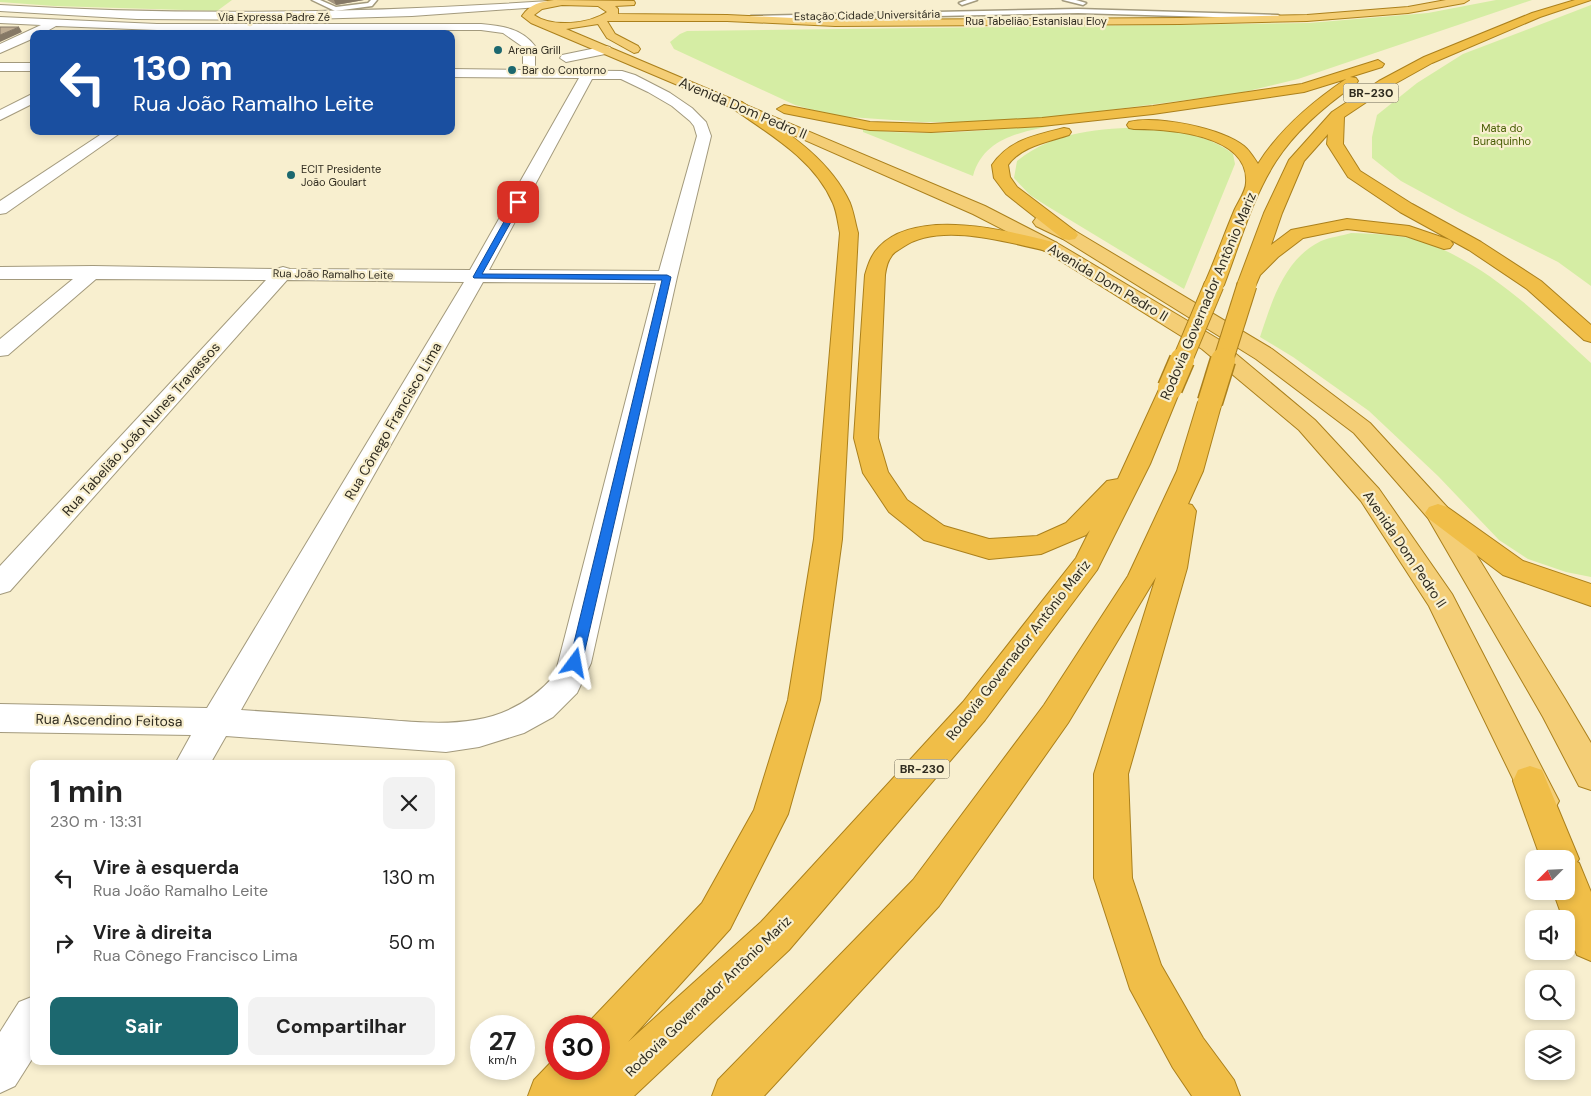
<!DOCTYPE html>
<html lang="pt">
<head>
<meta charset="utf-8">
<style>
	body { margin:0; font-family:"DM Sans",sans-serif; background:#f2f2f2; color:#222; height:100vh; display:flex; flex-direction:column; font-size:19px; white-space:nowrap }
	* { box-sizing:border-box; margin:0 }
	p { font-size:16px; color:#767676 }
	.icon { flex:none; width:28px; height:28px; fill:none; stroke:currentColor; stroke-width:2; stroke-linecap:round; stroke-linejoin:round }
	.map { position:relative; flex:1; overflow:hidden }
	.drawer { position:absolute; left:30px; top:760px; width:425px; height:305px; display:flex; flex-direction:column; background:#fff; border-radius:10px; box-shadow:0 2px 8px #0003 }
	.drawer>* { flex:none }
	.top-card { position:absolute; left:30px; top:30px; width:425px; height:105px; border-radius:10px; box-shadow:0 2px 8px #0003; background:#1a4fa0; color:#fff; overflow:hidden }
	.needle { width:32px; rotate:246deg }
	.fabs { position:absolute; left:1525px; top:850px; display:grid; gap:10px }
	.fabs a { display:grid; place-items:center; width:50px; height:50px; border-radius:10px; background:#fff; box-shadow:0 2px 8px #0003; font-size:25px }
	.speed { position:absolute; left:470px; top:1015px; display:flex; gap:10px; font-size:25px; font-weight:700; text-align:center }
	.speed>* { display:grid; place-content:center; width:65px; height:65px; border-radius:50%; background:#fff; box-shadow:0 2px 8px #0003; line-height:1 }
	.speed small { font-size:12px; font-weight:400 }
	.speed .limit { border:8px solid #d22; background:#fff; color:#111 }
	.pin { position:absolute; display:grid; place-items:center; width:42px; height:42px; color:#fff; margin:-21px; border-radius:10px; box-shadow:0 2px 8px #0006 }
	.me { position:absolute; width:55px; margin:-28px; rotate:13deg; stroke-linejoin:round; filter:drop-shadow(0 0 4px #0008) }
	.turn { display:flex; align-items:center; gap:18px; height:105px; padding:0 20px; font-size:22px }
	.turn .icon { width:65px; height:65px; stroke-width:2.5 }
	.turn b { display:block; font-size:35px; line-height:42px }
	.round { display:grid; place-items:center; flex:none; width:52px; height:52px; border-radius:10px; background:#f2f2f2 }
	.summary { display:flex; align-items:center; justify-content:space-between; height:85px; padding:0 20px }
	h1 { font-size:30px; font-weight:700; line-height:38px }
	.button { display:flex; gap:10px; margin-top:auto; padding:10px 20px }
	.button a { flex:1; height:58px; border-radius:10px; background:#1c686f; color:#fff; font-size:20px; font-weight:700; line-height:58px; text-align:center }
	.button a+a { background:#f2f2f2; color:#222 }
	ul { padding:0; list-style:none }
	li { display:flex; align-items:center; gap:15px; height:65px; padding:0 20px }
	li div { flex:1 }
	li b { display:block; font-size:19px }
	li em { font-style:normal }
	.map>svg:first-child { display:block }
	.green { fill:#d5eda4 }
	.lines { fill:none; stroke-linecap:round; stroke-linejoin:round }
	.service-casing { stroke:#a39a7d; stroke-width:3 }
	.minor-casing { stroke:#a39a7d; stroke-width:2 }
	.secondary-casing { stroke:#a39a7d; stroke-width:2 }
	.primary-casing { stroke:#ab801c; stroke-width:2 }
	.trunk-casing { stroke:#ab801c; stroke-width:2 }
	.service { fill:#fff; fill-rule:evenodd }
	.minor { fill:#fff; fill-rule:evenodd }
	.secondary { fill:#fff; fill-rule:evenodd }
	.primary { fill:#f4ce76; fill-rule:evenodd }
	.trunk { fill:#f0be48; fill-rule:evenodd }
	.trunk-bridge-far1-casing { stroke:#ab801c; stroke-width:21; stroke-linecap:butt }
	.trunk-bridge-casing { stroke:#ab801c; stroke-width:27; stroke-linecap:butt }
	.trunk-bridge-far1 { stroke:#f0be48; stroke-width:19 }
	.trunk-bridge { stroke:#f0be48; stroke-width:24 }
	.wall { fill:#a4957e }
	.shaded-wall { fill:#867966 }
	.building { fill:#bfad92; stroke:#867966 }
	.route { fill:#1a73e8; stroke:#114b97 }
	.poi-dot { fill:#1c686f; stroke:#f8efcf; stroke-width:2 }
	.labels { text-anchor:middle; dominant-baseline:central; stroke-width:4.5; stroke-linejoin:round; paint-order:stroke }
	.far-street-label { font-size:11px; fill:#302c20; stroke:#f8efcf }
	.far-poi-label { font-size:11px; fill:#302c20; stroke:#f8efcf; text-anchor:start }
	.far-park-label { font-size:11px; fill:#485d04; stroke:#f8efcf }
	.shield { fill:#f8efcf; stroke:#6c6654; stroke-width:1 }
	.shield-label { font-size:12px; font-weight:bold; fill:#302c20 }
	.street-label { font-size:14px; fill:#302c20; stroke:#f8efcf }
</style>
</head>
<body>
<div class="map">
<svg width="1591" height="1096" viewBox="0 0 1591 1096">
	<rect width="100%" height="100%" fill="#f8efcf"/>
	<!-- green -->
	<g class="green">
		<polygon points="0,0 232,0 217,11 54,6 0,2"/>
		<polygon points="1496,0 1532,0 1298,79 1240,93 1064,116 997,122 921,122 835,116 795,105 674,49 670,42 680,34 687,31 1309,23 1428,13"/>
		<polygon points="1591,5 1591,286 1558,262 1460,213 1401,181 1372,158 1372,137 1377,115 1417,83 1463,54"/>
		<path d="M1059,124c-35,8 -75,12 -86,52l-110,-44v-3c65,9 131,0 196,-5z"/>
		<path d="M1147,127c30,4 62,8 86,27l2,10 -51,125 -137,-83 -17,-11 -16,-17 3,-17c39,-31 82,-32 130,-34z"/>
		<path d="M1351,233c25,1 49,1 73,9 64,22 118,76 167,121v214l-25,-5 -38,-13 -29,-19 -61,-64 -69,-65 -76,-54 -33,-20c12,-36 24,-78 61,-96 9,-4 21,-5 30,-8z"/>
	</g>
	<g class="lines">
		<!-- service casing -->
		<g class="service-casing">
			<g id="service">
				<polygon points="312,0 320,0 336,7 368,3 371,0 377,0 372,6 335,11"/>
				<polygon points="967,0 977,0 962,5 959,3"/>
				<polygon points="1063,0 1076,0 1086,3 1083,5"/>
				<polygon points="1078,9 1278,15 1281,17 1278,19 1078,13 751,20 748,18 751,16"/>
			</g>
		</g>
		<!-- minor casing -->
		<g class="minor-casing">
			<g id="minor">
				<path d="M0,17l157,7h324c21,2 40,4 54,22v24l87,1 13,4 35,18 22,15 14,14 5,14 -34,141 -86,386 -14,30 -24,24 -29,16 -45,14 -33,5 -220,-16 -16,28h-35l16,-29 -191,-3v-28l207,4 257,-426 -177,-2 -277,311 -10,3v-28l266,-286 -170,-1 -88,76 -8,1v-17l73,-60h-73v-12l93,-1 183,3 7,-2 7,2 180,1 109,-192 -128,-1v-8l72,1v-23l-20,-14 -22,-3h-324l-101,-4 -14,8h-8v4l-34,15v-9l41,-19 -41,-2zM592,79h29l27,13 24,14 18,15 4,5 3,10 -38,135 -170,-1zM483,282l173,1 -101,392c-53,61 -121,48 -192,43 -41,-3 -82,-5 -122,-8z"/>
				<polygon points="606,46 610,47 612,50 610,53 566,62 560,58 562,55"/>
				<rect x="0" y="63" width="34" height="8"/>
				<polygon points="34,93 34,103 0,120 0,110"/>
				<polygon points="106,131 123,131 6,213 0,214 0,201"/>
				<polygon points="34,996 34,1056 15,1086 0,1093 0,1032 19,1002"/>
			</g>
		</g>
		<!-- secondary casing -->
		<g class="secondary-casing">
			<path id="secondary" d="M549,1l5,3 -1,2 -141,10 -138,4 -137,-1 -137,-8v-6c183,11 366,8 549,-4z"/>
		</g>
		<!-- primary casing -->
		<g class="primary-casing">
			<g id="primary">
				<path d="M554,0l80,1 1,2 -1,2 -19,1 3,3v5l109,1 108,5 345,-2 127,-3 101,-8 38,-7h23l-5,3 -56,10 -101,8 -127,3 -345,2 -108,-5h-120l8,13 23,12 2,3 -2,3 -4,1 -27,-15 -9,-14 -32,5 419,177 72,37 161,96 97,81 64,69 73,105 107,207 -6,11 -12,5 -12,-5 -100,-206 -68,-105 -62,-71 -97,-81 -157,-98 -72,-37 -241,-106 -201,-85 -9,-7c8,-12 18,-14 32,-16zM562,5l36,1 9,6c-18,12 -54,16 -73,3l8,-6z"/>
				<polygon points="1042,217 1075,231 1272,349 1370,423 1447,507 1565,699 1591,743 1591,790 1579,786 1543,717 1428,518 1354,433 1256,359 1063,239 1036,226 1033,222 1036,218"/>
			</g>
		</g>
		<!-- trunk casing -->
		<g class="trunk-casing">
			<g id="trunk">
				<polygon points="1575,0 1591,0 1540,17 1432,63 1389,87 1344,117 1343,144 1360,171 1412,204 1481,242 1541,281 1591,325 1591,342 1584,340 1527,289 1469,250 1400,212 1348,177 1327,144 1328,134 1304,161 1282,213 1271,245 1291,230 1347,219 1409,226 1450,240 1453,244 1450,248 1444,249 1406,236 1347,229 1303,238 1278,257 1260,275 1254,289 1247,291 1240,289 1237,285 1264,213 1289,160 1332,112 1379,81 1424,57 1532,13"/>
				<path d="M1378,60l6,4 -2,3 -32,10 6,1 2,3 -2,3c-30,21 -60,46 -80,77 -24,37 -36,82 -52,124l-3,4 -7,2 -7,-2 -3,-4c11,-25 20,-50 30,-74 4,-9 12,-20 12,-28 4,-49 -79,-54 -112,-54l-5,-1 -2,-3 2,-3c28,-7 92,6 115,24 6,5 10,12 14,18 22,-35 54,-62 88,-85l-42,13 -151,22 -111,12 -111,6 -61,-2 -86,-17 -7,-4 7,-4 86,17 61,2 111,-6 111,-12 149,-22z"/>
				<path d="M737,101l5,1c40,27 87,55 108,101 4,10 5,20 8,30l-16,306 -22,161 -32,114 -58,115 -102,113 133,-120 202,-220 113,-144 14,-28 -4,5 -45,19 -52,5 -65,-19 -35,-28 -26,-39 -9,-35 11,-163c3,-10 6,-20 14,-28 38,-40 131,-16 178,-4l3,4 -3,4 -6,1c-41,-9 -111,-31 -148,-5 -4,3 -10,5 -12,10 -4,5 -5,12 -6,18l-7,163 10,34 19,28 37,26 45,13 48,-3 29,-13 41,-42 11,-2 44,-96 8,-2 8,2 3,5 -31,76 -53,106 -112,150 -196,230 -155,146h-106l6,-16 22,-23v12h41l-1,3 12,-11 -9,3v-38h-14l117,-123 52,-93 34,-110 26,-161 26,-306c-2,-10 -3,-21 -7,-30 -19,-44 -64,-69 -101,-95l-2,-3 2,-3z"/>
				<path d="M1064,128l5,1 2,3 -2,3c-21,7 -48,11 -61,30l2,12 7,10 58,44 3,4 -3,4 -6,1 -6,-1 -57,-45 -12,-16 -2,-13c17,-25 43,-30 72,-37z"/>
				<polygon points="1210,395 1218,397 1222,402 1203,471 1188,504 1192,505 1196,511 1187,568 1128,774 1132,878 1161,965 1203,1038 1234,1080 1240,1096 1192,1096 1173,1068 1130,989 1094,878 1094,774 1156,577 1068,723 939,906 764,1096 712,1096 718,1080 913,880 1044,705 1128,576 1177,471 1198,402 1202,397"/>
				<polygon points="1438,504 1447,507 1523,561 1591,584 1591,606 1503,575 1429,519 1425,513 1429,507"/>
				<polygon points="1530,766 1542,770 1579,859 1577,862 1579,863 1591,892 1591,961 1577,955 1566,928 1566,919 1563,919 1553,891 1566,891 1566,859 1541,859 1513,781 1518,770"/>
			</g>
		</g>
		<!-- service -->
		<use href="#service" class="service"/>
		<!-- minor -->
		<use href="#minor" class="minor"/>
		<!-- secondary -->
		<use href="#secondary" class="secondary"/>
		<!-- primary -->
		<use href="#primary" class="primary"/>
		<!-- trunk -->
		<use href="#trunk" class="trunk"/>
		<!-- trunk-bridge-far1 casing -->
		<g class="trunk-bridge-far1-casing">
			<g id="trunk-bridge-far1">
				<polyline points="1182,361 1214,285"/>
				<polyline points="1223,361 1247,285"/>
			</g>
		</g>
		<!-- trunk-bridge casing -->
		<g class="trunk-bridge-casing">
			<g id="trunk-bridge">
				<polyline points="1170,388 1182,360"/>
				<polyline points="1210,402 1223,360"/>
			</g>
		</g>
		<!-- trunk-bridge-far1 -->
		<use href="#trunk-bridge-far1" class="trunk-bridge-far1"/>
		<!-- trunk-bridge -->
		<use href="#trunk-bridge" class="trunk-bridge"/>
	</g>
	<!-- wall -->
	<polygon class="wall" points="327,0 364,0 336,5"/>
	<!-- shaded-wall -->
	<g class="shaded-wall">
		<polygon points="334,0 364,0 336,5"/>
		<polygon points="19,27 22,32 0,42 0,35"/>
	</g>
	<!-- building -->
	<polygon class="building" points="0,27 19,27 0,35"/>
	<!-- route -->
	<polygon class="route" points="518,199 522,202 482,274 667,275 671,277 582,663 580,667 571,667 569,663 662,280 474,278 473,277 515,202"/>
	<!-- markers -->
	<g class="poi-dot">
		<circle cx="498" cy="50" r="5"/>
		<circle cx="512" cy="70" r="5"/>
		<circle cx="291" cy="175" r="5"/>
	</g>
	<g class="labels">
		<!-- far-street labels -->
		<g class="far-street-label">
			<text transform="translate(867 15) rotate(-1)">Estação Cidade Universitária</text>
			<text x="274" y="17">Via Expressa Padre Zé</text>
			<text x="1036" y="21">Rua Tabelião Estanislau Eloy</text>
			<text transform="translate(333 274) rotate(1)">Rua João Ramalho Leite</text>
		</g>
		<!-- far-poi labels -->
		<g class="far-poi-label">
			<text x="508" y="50">Arena Grill</text>
			<text x="522" y="70">Bar do Contorno</text>
			<text x="301" y="169">ECIT Presidente<tspan x="301" dy="13">João Goulart</tspan></text>
		</g>
		<!-- far-park labels -->
		<g class="far-park-label">
			<text x="1502" y="128">Mata do<tspan x="1502" dy="13">Buraquinho</tspan></text>
		</g>
		<!-- shield labels -->
		<g class="shield">
			<rect x="1343.5" y="83.5" width="55" height="19" rx="4"/>
			<rect x="894.5" y="759.5" width="55" height="19" rx="4"/>
		</g>
		<g class="shield-label">
			<text x="1371" y="93">BR-230</text>
			<text x="922" y="769">BR-230</text>
		</g>
		<!-- street labels -->
		<g class="street-label">
			<text transform="translate(743 108) rotate(23)">Avenida Dom Pedro II</text>
			<text transform="translate(1108 282) rotate(31)">Avenida Dom Pedro II</text>
			<text transform="translate(1208 296) rotate(-67)">Rodovia Governador Antônio Mariz</text>
			<text transform="translate(393 421) rotate(-60)">Rua Cônego Francisco Lima</text>
			<text transform="translate(141 429) rotate(-48)">Rua Tabelião João Nunes Travassos</text>
			<text transform="translate(1405 549) rotate(56)">Avenida Dom Pedro II</text>
			<text transform="translate(1018 650) rotate(-52)">Rodovia Governador Antônio Mariz</text>
			<text transform="translate(109 720) rotate(1)">Rua Ascendino Feitosa</text>
			<text transform="translate(708 996) rotate(-44)">Rodovia Governador Antônio Mariz</text>
		</g>
	</g>
</svg>
<div class="fabs">
<a><svg class="needle" viewBox="-14 -14 28 28"><path d="M0-13l5 13h-10z" fill="#e53935"/><path d="M0 13l5-13h-10z" fill="#767676"/></svg></a>
<a><svg class="icon" aria-label="sound" viewBox="0 0 24 24"><path d="M4 9h4l5-4v14l-5-4H4zM17 9q2 3 0 6"/></svg></a>
<a><svg class="icon" aria-label="search" viewBox="0 0 24 24"><circle cx="10" cy="10" r="6"/><path d="M15 15l6 6"/></svg></a>
<a><svg class="icon" aria-label="layers" viewBox="0 0 24 24"><path d="M12 4l9 5-9 5-9-5zM3 14l9 5 9-5"/></svg></a>
</div>
<div class="speed"><div>27<small>km/h</small></div><div class="limit">30</div></div>
<div class="pin" style="left:518px;top:202px;background:#d93025"><svg class="icon" aria-label="arrive" viewBox="0 0 24 24"><path d="M6 21V4h12l-3 4 3 4H6"/></svg></div>
<svg class="me" style="left:575px;top:663px" viewBox="-20 -20 40 40"><path d="M0-17L14 15 0 8-14 15z" fill="#1a73e8" stroke="#fff" stroke-width="4"/></svg>
<div class="top-card">
<div class="turn"><svg class="icon" aria-label="left" viewBox="0 0 24 24"><path d="M17 20v-9H6M10 6l-5 5 5 5"/></svg><div><b>130 m</b>Rua João Ramalho Leite</div></div>
</div>
<section class="drawer">
<div class="summary"><div><h1>1 min</h1><p>230 m · 13:31</p></div><a class="round"><svg class="icon" aria-label="close" viewBox="0 0 24 24"><path d="M6 6l12 12M18 6L6 18"/></svg></a></div>
<ul>
<li><svg class="icon" aria-label="left" viewBox="0 0 24 24"><path d="M17 20v-9H6M10 6l-5 5 5 5"/></svg><div><b>Vire à esquerda</b><p>Rua João Ramalho Leite</p></div><em>130 m</em></li>
<li><svg class="icon" aria-label="right" viewBox="0 0 24 24"><path d="M7 20v-9h11M14 6l5 5-5 5"/></svg><div><b>Vire à direita</b><p>Rua Cônego Francisco Lima</p></div><em>50 m</em></li>
</ul>
<div class="button"><a>Sair</a><a>Compartilhar</a></div>
</section>
</div>
</body>
</html>
